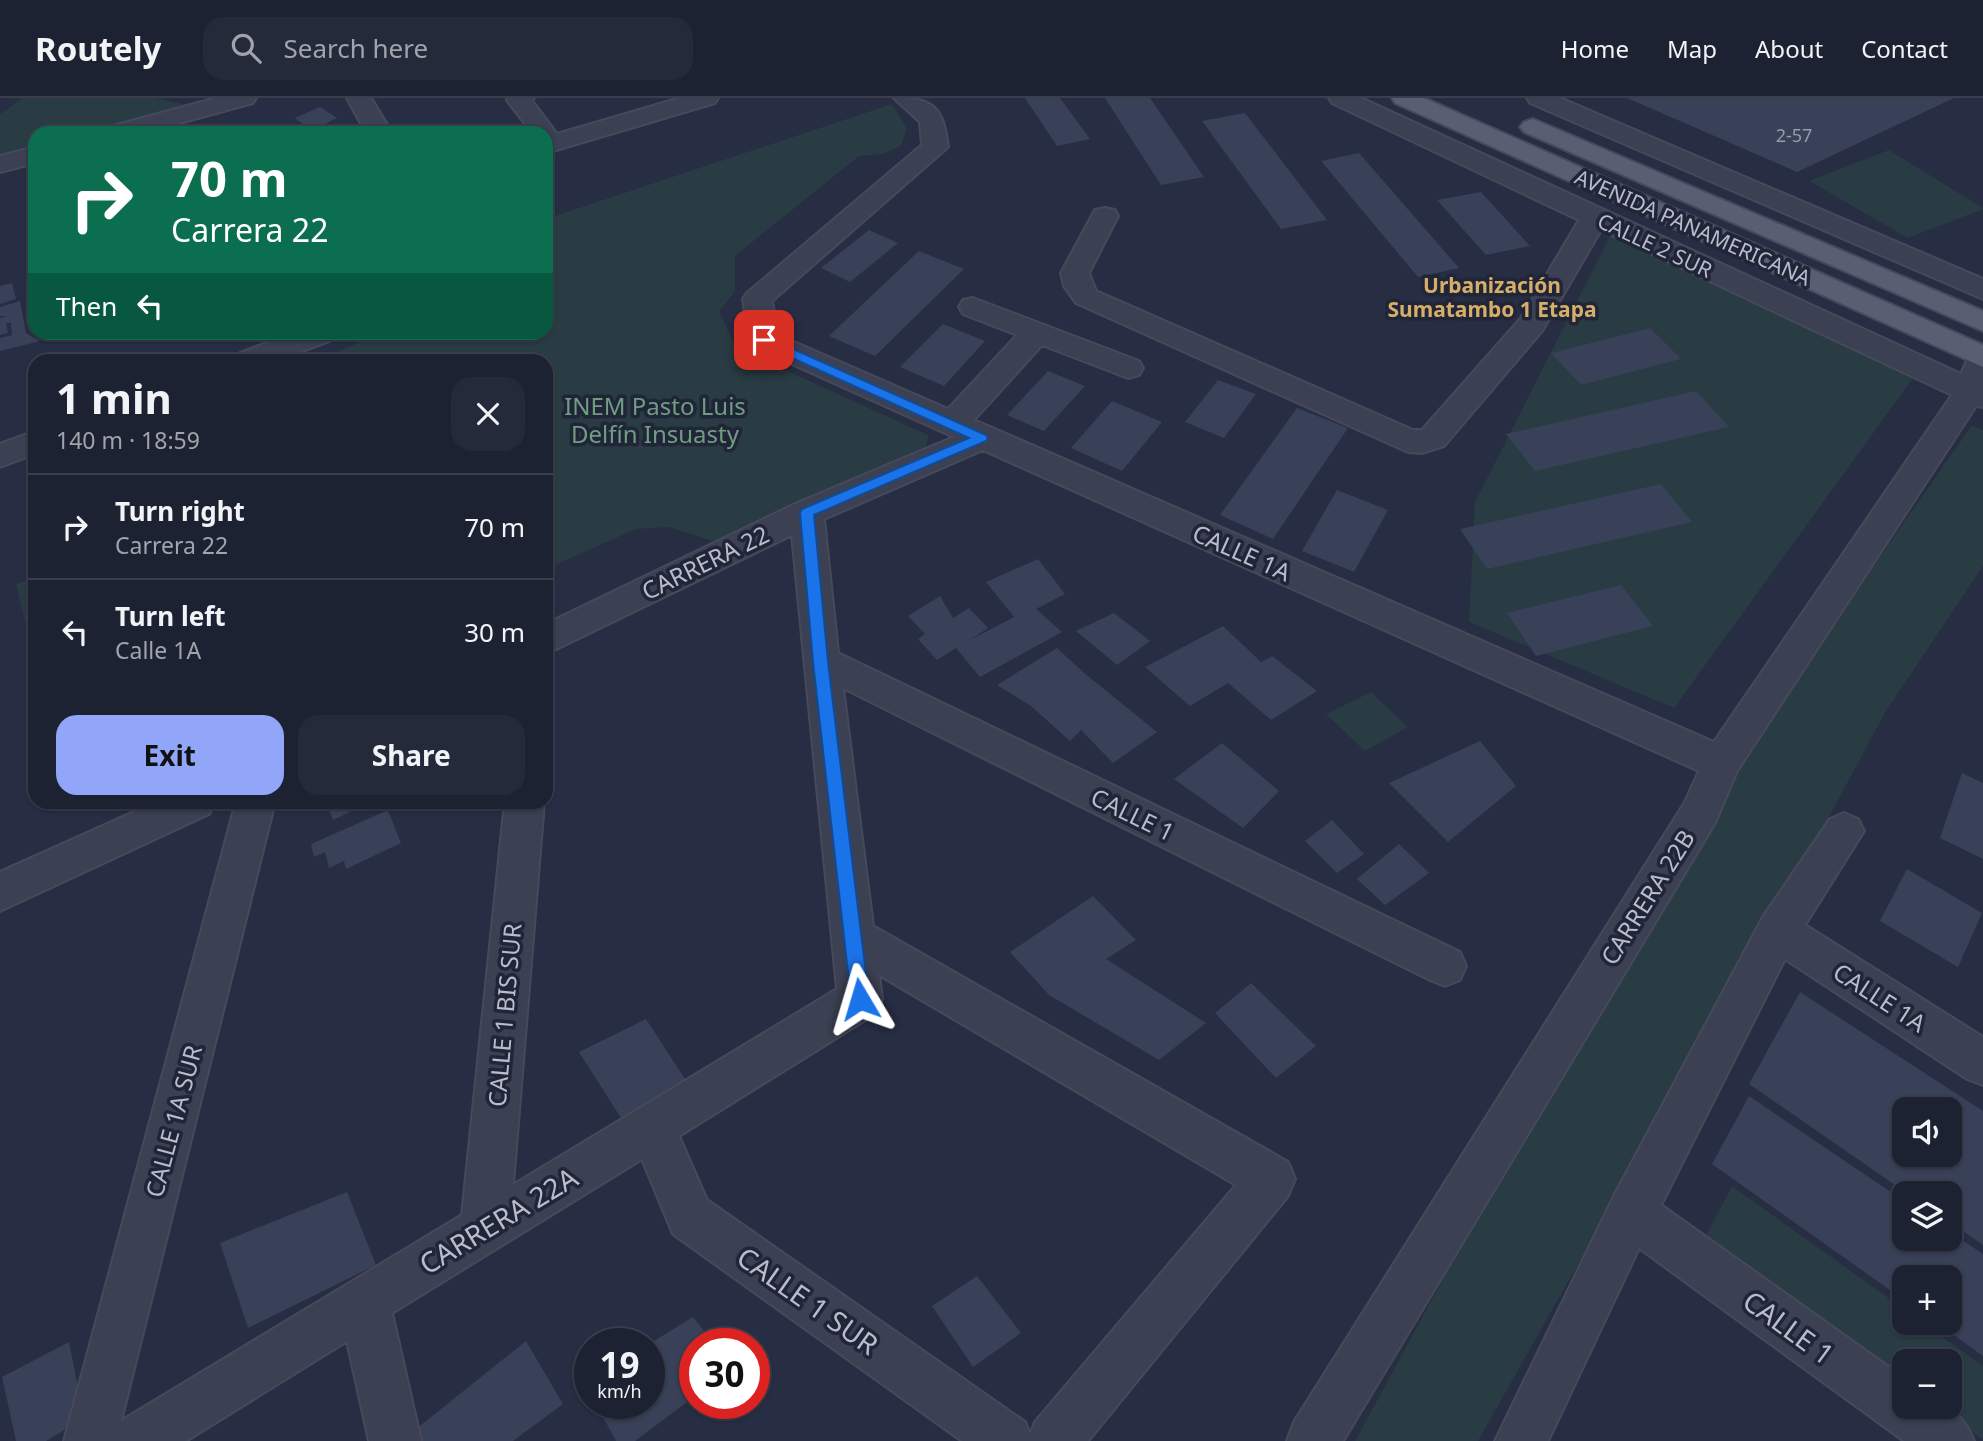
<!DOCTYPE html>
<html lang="en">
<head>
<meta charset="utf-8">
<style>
	body { margin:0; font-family:"Noto Sans",sans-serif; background:#252a3a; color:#f1f3f6; height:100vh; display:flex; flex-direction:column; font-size:26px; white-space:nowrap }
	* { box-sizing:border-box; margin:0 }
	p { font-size:23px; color:#a0a4ac }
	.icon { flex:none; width:38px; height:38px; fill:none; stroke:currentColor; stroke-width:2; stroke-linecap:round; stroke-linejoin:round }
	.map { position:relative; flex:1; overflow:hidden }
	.sheet { position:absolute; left:28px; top:256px; width:525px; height:455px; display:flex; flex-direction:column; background:#1d2232; border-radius:21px; box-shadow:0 2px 5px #0004,0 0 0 2px #3b3f4d }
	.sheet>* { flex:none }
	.top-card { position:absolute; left:28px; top:28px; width:525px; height:214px; border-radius:21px; box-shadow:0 2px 5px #0004,0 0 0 2px #3b3f4d; background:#0b6e4f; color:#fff; overflow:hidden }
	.tools { position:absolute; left:1892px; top:999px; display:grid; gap:14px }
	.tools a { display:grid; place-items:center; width:70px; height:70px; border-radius:14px; background:#1d2232; box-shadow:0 2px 5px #0004,0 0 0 2px #3b3f4d; font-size:35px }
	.speed { position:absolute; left:574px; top:1230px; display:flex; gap:14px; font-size:35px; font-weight:700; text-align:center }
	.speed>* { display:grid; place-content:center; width:91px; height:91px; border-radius:50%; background:#1d2232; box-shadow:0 2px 5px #0004,0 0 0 2px #3b3f4d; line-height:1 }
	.speed small { font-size:18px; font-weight:400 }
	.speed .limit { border:10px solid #d22; background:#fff; color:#111 }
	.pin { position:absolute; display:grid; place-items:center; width:60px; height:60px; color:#fff; margin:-30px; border-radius:14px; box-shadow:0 4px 10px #0006 }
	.me { position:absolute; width:77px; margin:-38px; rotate:353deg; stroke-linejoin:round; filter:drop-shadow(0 0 5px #0008) }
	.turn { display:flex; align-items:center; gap:24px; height:147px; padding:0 28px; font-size:32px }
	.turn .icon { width:91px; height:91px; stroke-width:2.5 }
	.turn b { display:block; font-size:49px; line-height:60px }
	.then { display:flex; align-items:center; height:66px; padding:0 28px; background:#0003; gap:14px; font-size:26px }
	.round { display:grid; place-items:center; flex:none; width:74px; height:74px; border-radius:21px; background:#252a3a }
	.head { display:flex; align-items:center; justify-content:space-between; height:119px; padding:0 28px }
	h1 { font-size:42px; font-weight:700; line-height:52px }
	.cta { display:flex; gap:14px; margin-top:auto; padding:14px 28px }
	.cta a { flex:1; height:80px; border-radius:21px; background:#91a6f8; color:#111; font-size:28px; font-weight:700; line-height:80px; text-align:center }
	.cta a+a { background:#252a3a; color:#f1f3f6 }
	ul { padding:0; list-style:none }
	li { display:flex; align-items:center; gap:21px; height:105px; padding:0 28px; border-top:2px solid #3b3f4d }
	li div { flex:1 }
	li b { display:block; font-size:26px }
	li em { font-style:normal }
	header { display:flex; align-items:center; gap:42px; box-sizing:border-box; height:98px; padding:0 35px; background:#1d2232; border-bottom:2px solid #3b3f4d }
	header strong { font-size:33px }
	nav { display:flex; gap:38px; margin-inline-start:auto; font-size:24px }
	.search { width:490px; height:63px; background:#252a3a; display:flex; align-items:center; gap:18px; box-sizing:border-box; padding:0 24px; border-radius:21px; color:#a0a4ac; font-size:26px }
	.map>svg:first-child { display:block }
	.green { fill:#293b43 }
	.building { fill:#394158; fill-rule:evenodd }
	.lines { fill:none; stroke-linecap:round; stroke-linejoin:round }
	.minor-casing { stroke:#45495b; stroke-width:4 }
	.major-casing { stroke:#45495b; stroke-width:4 }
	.minor { fill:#3b4052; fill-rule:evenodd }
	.major { fill:#595f72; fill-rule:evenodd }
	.route { fill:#1a73e8; stroke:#114b97; stroke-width:2 }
	.labels { text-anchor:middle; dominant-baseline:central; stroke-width:7; stroke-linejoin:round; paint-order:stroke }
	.far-number-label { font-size:18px; fill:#969bad }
	.far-street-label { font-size:21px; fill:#b8bccc; stroke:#202538 }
	.far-neighbourhood-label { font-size:21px; font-weight:bold; fill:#d6ad69; stroke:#202538 }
	.park-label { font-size:24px; fill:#6f9d82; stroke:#202538 }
	.street-label { font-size:24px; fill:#b8bccc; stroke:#202538 }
	.near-street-label { font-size:28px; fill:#b8bccc; stroke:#202538 }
</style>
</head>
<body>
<header>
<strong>Routely</strong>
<div class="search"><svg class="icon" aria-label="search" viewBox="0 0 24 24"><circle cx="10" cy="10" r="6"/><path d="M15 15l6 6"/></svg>Search here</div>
<nav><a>Home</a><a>Map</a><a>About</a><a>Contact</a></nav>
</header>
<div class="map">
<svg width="1983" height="1343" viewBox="0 0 1983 1343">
	<rect width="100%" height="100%" fill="#272d43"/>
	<!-- green -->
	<g class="green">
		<polygon points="23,0 154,0 187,7 82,35 35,35 35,48 0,57 0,16"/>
		<polygon points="892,6 907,30 901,48 883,56 859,58 735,158 735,194 719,213 737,250 928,337 926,354 719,445 669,429 636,431 546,471 546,262 318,262 382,235 546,234 546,121"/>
		<polygon points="1889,52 1983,110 1983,111 1908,140 1809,83"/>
		<polygon points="1610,138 1916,276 1674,610 1469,524 1475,404"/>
		<polygon points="1972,327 1983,332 1983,468 1886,613 1782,806 1478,1343 1355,1343 1680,745"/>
		<polygon points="35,480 35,565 16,486"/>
		<polygon points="1371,594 1408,629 1365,653 1326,616"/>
		<polygon points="1732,1088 1904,1211 1904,1225 1923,1225 1983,1268 1983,1342 1938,1309 1950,1309 1950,1264 1904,1264 1904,1284 1706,1137"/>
	</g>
	<!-- building -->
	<g class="building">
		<polygon points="1025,0 1060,0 1090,41 1057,48"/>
		<polygon points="1105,0 1150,0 1204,79 1161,87"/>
		<polygon points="1627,0 1954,0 1797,74"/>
		<polygon points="320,9 337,20 319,29 306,28 295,20"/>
		<polygon points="1245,15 1327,122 1281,131 1202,23"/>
		<polygon points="1359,55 1459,170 1418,179 1321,63"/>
		<polygon points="1481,94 1530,148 1486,157 1437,102"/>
		<polygon points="869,132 898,145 850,184 821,170"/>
		<polygon points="919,153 964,171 875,258 829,238"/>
		<polygon points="12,185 16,201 0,206 0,188"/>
		<polygon points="20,203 26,235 40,243 0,253 0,240 12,237 11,225 6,225 8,235 0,237 0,220 7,218 0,218 0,209"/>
		<polygon points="943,226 985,243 944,288 900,269"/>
		<polygon points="1650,230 1681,261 1581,287 1551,255"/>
		<polygon points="1048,273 1085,288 1044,333 1007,317"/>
		<polygon points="1218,282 1256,296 1224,340 1185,324"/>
		<polygon points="1696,293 1729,329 1535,373 1506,336"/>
		<polygon points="1112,303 1162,324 1122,373 1071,350"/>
		<polygon points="1297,310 1348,330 1273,441 1220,417"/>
		<polygon points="1661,386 1692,424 1487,471 1460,431"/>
		<polygon points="1337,392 1388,412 1354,474 1302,453"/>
		<polygon points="1038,461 1065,496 1036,511 1062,534 980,579 956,550 937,562 918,541 925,536 908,518 940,498 953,520 969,510 988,530 970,542 1014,519 986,484"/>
		<polygon points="1621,487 1653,528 1536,558 1507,515"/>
		<polygon points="1114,515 1150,543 1117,567 1076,533"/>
		<polygon points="1223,528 1261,564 1272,558 1317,593 1271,622 1228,585 1190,608 1145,569"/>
		<polygon points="1057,550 1083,574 1157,634 1113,665 1081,632 1070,643 1031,608 997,587"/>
		<polygon points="1480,643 1516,688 1448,744 1389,685"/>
		<polygon points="1222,645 1279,693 1243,730 1174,681"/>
		<polygon points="1962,675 1983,685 1983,761 1940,740"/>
		<polygon points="326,704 371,704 333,722"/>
		<polygon points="388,712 401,745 346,771 344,763 329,770 325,754 314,759 311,746"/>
		<polygon points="1332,722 1364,756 1337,775 1305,743"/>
		<polygon points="1399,746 1429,775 1385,807 1357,781"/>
		<polygon points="1907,771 1982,815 1958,869 1880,823"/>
		<polygon points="1093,798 1136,842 1106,861 1206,925 1159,962 1049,897 1010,854"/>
		<polygon points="1251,885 1316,948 1276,980 1215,915"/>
		<path d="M1800,894l183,119v134l-33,-23v-28h-42l-159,-110zM1904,1012h46v45h-46z"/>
		<polygon points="646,921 685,981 621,1020 579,954"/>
		<polygon points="1749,998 1904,1103 1904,1141 1950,1141 1950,1134 1983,1156 1983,1258 1937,1225 1950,1225 1950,1180 1904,1180 1904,1202 1712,1066"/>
		<polygon points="347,1094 376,1167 248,1230 220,1145"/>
		<polygon points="977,1178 1021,1235 973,1269 932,1208"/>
		<polygon points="693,1219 714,1246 695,1246 695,1298 635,1343 616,1343 596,1306 649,1306 649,1246"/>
		<polygon points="526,1243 563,1306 513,1343 416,1343 411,1335"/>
		<polygon points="69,1244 84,1320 46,1343 16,1343 2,1279"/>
	</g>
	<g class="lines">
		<!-- minor casing -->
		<g class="minor-casing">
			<g id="minor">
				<polygon points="216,0 256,0 253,5 143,35 102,35 106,30"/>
				<polygon points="347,0 371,0 392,35 366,35"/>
				<polygon points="508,0 534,0 532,3 557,36 680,0 718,0 715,5 546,55 546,35 532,35 507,2"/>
				<path d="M894,0c40,0 49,9 54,49l-176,154 6,34 170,74 69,-74 -54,-21 -4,-7 4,-7 10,-2 166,63 4,7 -4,7 -11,3 -86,-33 -68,75 740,322 238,-347 -351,-165 -59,101 -98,115 -22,7 -14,-1 -332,-149 -12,-17 -3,-13 34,-63 10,-2 10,2 3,6 -29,57 7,18 317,139h9l99,-112 58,-98 -247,-117 -3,-5h32l600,276 11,-25 11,-3v61l-7,-1 -239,365 -22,52 -372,618h-56l7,-19 391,-620 14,-31 -716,-321 -159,69 14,134 622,299 6,14 -6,14 -15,6 -15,-6 -587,-292 30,238 415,236 7,17 -7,17 -200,245h-126l-289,-207 -31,-75 -250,154 29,128h-52l-22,-100 -161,100h-122l172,-639h39l-154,619 341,-206 43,-413h39l-31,383 324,-196 -45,-454 -246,119v-30l249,-120 159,-67 -200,-90 -5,-7 -6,-41 4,-6 175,-148 -2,-23zM879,877l357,210 -201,237 -5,13 -5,-13 -318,-222 -28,-64 196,-122 7,-15z"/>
				<polygon points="1527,0 1560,0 1983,181 1983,201 1530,5"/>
				<polygon points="35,49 35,65 0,74 0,58"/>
				<polygon points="295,234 339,234 335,241 279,262 236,262 240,255"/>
				<polygon points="35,333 35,356 0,369 0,346"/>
				<polygon points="156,704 215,704 209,716 0,813 0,774"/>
				<path d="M1844,715l14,6 6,12 -59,94 178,112v48l-16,-6 -182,-120 -124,246 243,173v29c37,0 54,-5 70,34h-70l-265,-193 -91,193h-53l119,-245 149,-279 67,-98z"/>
			</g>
		</g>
		<!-- major casing -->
		<g class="major-casing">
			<g id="major">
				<polygon points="1392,0 1424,0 1983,247 1983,269 1395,5"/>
				<polygon points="1533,21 1983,213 1983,233 1524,34 1520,29 1524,24"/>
			</g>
		</g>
		<!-- minor -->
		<use href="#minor" class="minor"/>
		<!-- major -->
		<use href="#major" class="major"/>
	</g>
	<!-- route -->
	<polygon class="route" points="764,238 986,337 988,340 986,343 814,417 828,564 869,901 866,907 860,910 853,907 851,901 813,564 800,415 802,411 969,340 759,245 758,242"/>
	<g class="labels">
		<!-- far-number labels -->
		<g class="far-number-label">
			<text x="1794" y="37">2-57</text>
		</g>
		<!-- far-street labels -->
		<g class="far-street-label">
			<text transform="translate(1693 129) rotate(24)">AVENIDA PANAMERICANA</text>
			<text transform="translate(1655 147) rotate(25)">CALLE 2 SUR</text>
		</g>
		<!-- far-neighbourhood labels -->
		<g class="far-neighbourhood-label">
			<text x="1492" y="187">Urbanización<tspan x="1492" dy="24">Sumatambo 1 Etapa</tspan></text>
		</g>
		<!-- park labels -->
		<g class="park-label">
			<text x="655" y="307">INEM Pasto Luis<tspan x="655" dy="28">Delfín Insuasty</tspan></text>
		</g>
		<!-- street labels -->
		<g class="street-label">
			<text transform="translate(1242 454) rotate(24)">CALLE 1A</text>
			<text transform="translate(705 464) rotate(-26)">CARRERA 22</text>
			<text transform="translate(1133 716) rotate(26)">CALLE 1</text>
			<text transform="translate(1647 799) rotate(-58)">CARRERA 22B</text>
			<text transform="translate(1880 899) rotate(33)">CALLE 1A</text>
			<text transform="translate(504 917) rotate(-85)">CALLE 1 BIS SUR</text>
			<text transform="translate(173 1023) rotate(-75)">CALLE 1A SUR</text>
		</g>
		<!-- near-street labels -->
		<g class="near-street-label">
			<text transform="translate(498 1122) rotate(-31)">CARRERA 22A</text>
			<text transform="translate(808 1202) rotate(35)">CALLE 1 SUR</text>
			<text transform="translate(1789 1229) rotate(36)">CALLE 1</text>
		</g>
	</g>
</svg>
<div class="tools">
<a><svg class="icon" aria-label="sound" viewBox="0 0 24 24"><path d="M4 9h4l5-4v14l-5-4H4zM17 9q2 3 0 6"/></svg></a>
<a><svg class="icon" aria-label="layers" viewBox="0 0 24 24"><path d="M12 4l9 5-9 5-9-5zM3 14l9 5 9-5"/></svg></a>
<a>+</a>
<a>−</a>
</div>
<div class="speed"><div>19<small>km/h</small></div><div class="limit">30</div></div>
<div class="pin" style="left:764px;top:242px;background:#d93025"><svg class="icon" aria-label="arrive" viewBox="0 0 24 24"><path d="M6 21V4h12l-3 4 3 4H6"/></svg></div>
<svg class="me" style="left:860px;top:901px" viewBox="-20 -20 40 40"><path d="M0-17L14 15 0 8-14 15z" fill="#1a73e8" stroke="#fff" stroke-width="4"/></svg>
<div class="top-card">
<div class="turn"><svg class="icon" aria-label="right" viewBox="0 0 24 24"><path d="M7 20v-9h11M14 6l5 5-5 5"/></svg><div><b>70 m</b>Carrera 22</div></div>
<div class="then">Then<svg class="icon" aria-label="left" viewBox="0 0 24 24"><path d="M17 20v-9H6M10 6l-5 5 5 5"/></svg></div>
</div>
<section class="sheet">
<div class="head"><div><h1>1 min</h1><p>140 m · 18:59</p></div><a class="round"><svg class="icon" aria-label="close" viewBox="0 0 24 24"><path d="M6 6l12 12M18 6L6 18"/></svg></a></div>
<ul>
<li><svg class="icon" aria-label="right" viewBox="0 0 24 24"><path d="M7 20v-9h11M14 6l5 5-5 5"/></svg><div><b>Turn right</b><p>Carrera 22</p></div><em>70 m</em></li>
<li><svg class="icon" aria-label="left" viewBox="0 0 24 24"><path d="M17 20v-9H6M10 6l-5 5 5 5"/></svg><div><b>Turn left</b><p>Calle 1A</p></div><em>30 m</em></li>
</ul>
<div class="cta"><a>Exit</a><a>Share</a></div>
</section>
</div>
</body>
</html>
